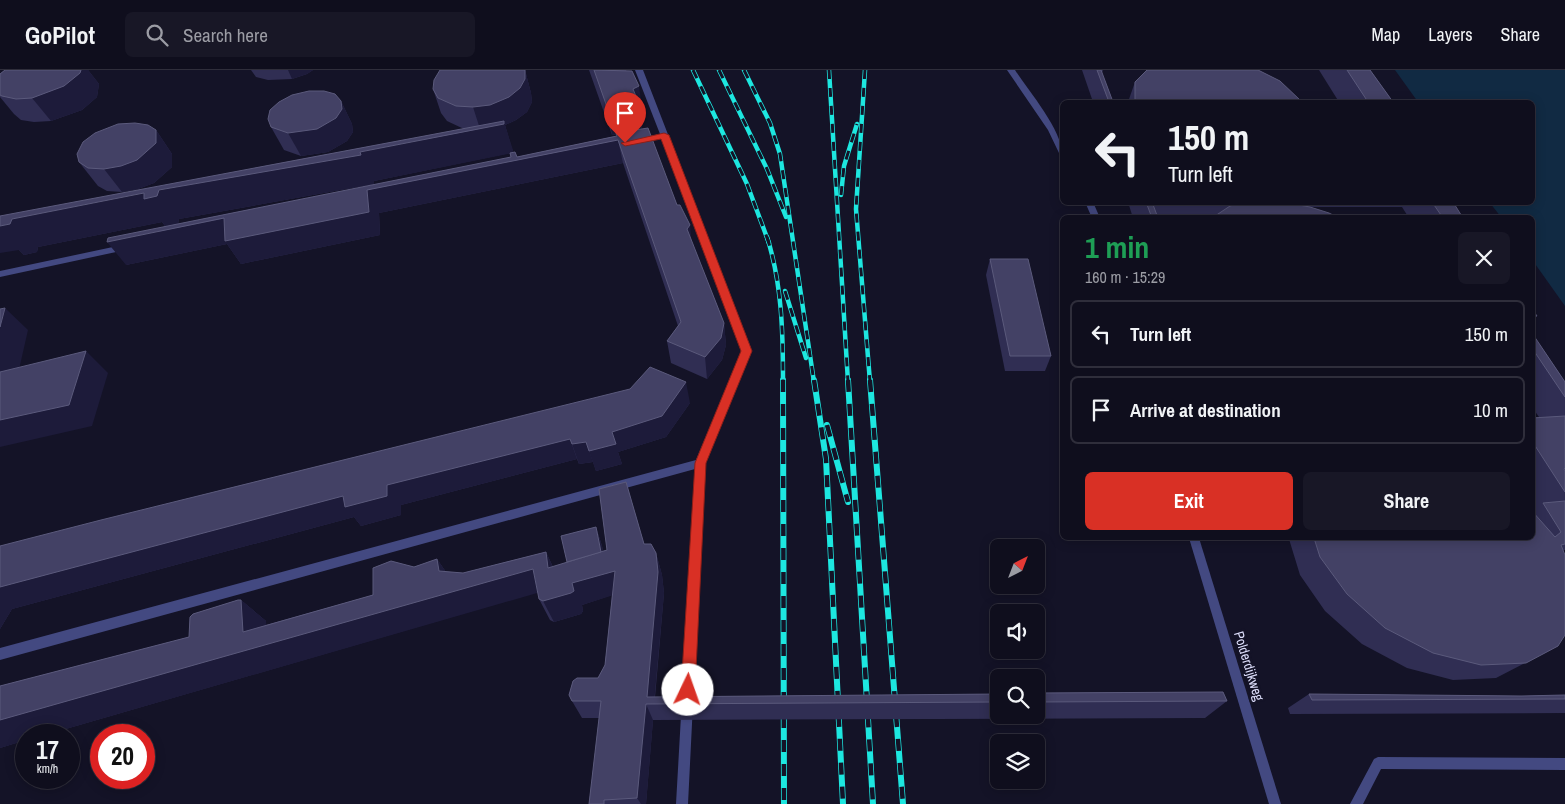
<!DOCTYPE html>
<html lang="en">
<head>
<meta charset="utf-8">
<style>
	body { margin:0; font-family:"Archivo Narrow",sans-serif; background:#181726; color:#f1f3f6; height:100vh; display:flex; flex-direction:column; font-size:19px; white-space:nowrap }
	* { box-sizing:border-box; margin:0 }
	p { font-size:16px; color:#9b9ca4 }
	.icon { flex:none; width:28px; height:28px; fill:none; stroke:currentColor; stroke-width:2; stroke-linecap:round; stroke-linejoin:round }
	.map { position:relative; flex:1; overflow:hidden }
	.drawer { position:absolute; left:1060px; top:145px; width:475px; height:325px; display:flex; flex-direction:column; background:#0f0e1d; border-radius:8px; box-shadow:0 2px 12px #0003,0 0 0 1px #2f2e3b }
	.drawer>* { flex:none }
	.guide { position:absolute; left:1060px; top:30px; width:475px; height:105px; border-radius:8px; box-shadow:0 2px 12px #0003,0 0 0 1px #2f2e3b; background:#0f0e1d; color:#f1f3f6; overflow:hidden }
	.needle { width:32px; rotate:42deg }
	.controls { position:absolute; left:990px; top:469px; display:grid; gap:10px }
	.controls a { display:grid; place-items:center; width:55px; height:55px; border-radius:8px; background:#0f0e1d; box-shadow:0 2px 12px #0003,0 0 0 1px #2f2e3b; font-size:25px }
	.speed { position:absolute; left:15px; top:654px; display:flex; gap:10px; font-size:25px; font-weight:700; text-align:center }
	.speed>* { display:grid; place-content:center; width:65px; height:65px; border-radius:50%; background:#0f0e1d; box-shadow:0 2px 12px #0003,0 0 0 1px #2f2e3b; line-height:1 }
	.speed small { font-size:12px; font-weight:400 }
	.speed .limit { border:8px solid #d22; background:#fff; color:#111 }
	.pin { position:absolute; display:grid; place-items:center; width:42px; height:42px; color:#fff; margin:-51px -21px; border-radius:50% 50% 50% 0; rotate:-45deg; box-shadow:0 0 5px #0007 }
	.pin .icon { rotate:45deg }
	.me { position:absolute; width:55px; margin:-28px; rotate:3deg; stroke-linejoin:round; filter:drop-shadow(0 0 4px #0008) }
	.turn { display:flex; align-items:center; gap:18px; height:105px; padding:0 25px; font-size:22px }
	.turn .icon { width:65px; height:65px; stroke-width:2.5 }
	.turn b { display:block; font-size:35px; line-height:42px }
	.round { display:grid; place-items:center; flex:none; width:52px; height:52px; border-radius:8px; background:#181726 }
	.overview { display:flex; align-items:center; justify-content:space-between; height:85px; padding:0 25px }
	h1 { font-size:30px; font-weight:700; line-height:38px; color:#1e9e55 }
	.action { display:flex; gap:10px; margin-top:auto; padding:10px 25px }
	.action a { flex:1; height:58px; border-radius:8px; background:#d93025; color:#fff; font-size:20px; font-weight:700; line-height:58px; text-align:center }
	.action a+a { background:#181726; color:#f1f3f6 }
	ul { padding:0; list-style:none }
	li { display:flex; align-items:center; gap:15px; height:68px; margin:0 10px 8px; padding:0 15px; border:2px solid #2f2e3b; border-radius:8px }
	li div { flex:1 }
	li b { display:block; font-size:19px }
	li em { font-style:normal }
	header { display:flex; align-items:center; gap:30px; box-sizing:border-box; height:70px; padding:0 25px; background:#0f0e1d; border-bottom:1px solid #2f2e3b }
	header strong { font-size:24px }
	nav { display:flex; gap:28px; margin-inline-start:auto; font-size:18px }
	.search { width:350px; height:45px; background:#181726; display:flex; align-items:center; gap:12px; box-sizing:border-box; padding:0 18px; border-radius:8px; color:#9b9ca4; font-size:19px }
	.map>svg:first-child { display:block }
	.water { fill:#112a43 }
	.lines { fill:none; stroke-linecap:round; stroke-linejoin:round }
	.lane { fill:#434981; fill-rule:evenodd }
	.street { fill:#434981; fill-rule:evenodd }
	.rail-far1-casing { stroke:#1de7e0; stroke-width:4.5 }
	.rail-casing { stroke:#1de7e0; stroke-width:6 }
	.rail-far1 { stroke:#141327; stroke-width:3; stroke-dasharray:9; stroke-linecap:butt }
	.rail { stroke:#141327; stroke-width:4.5; stroke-dasharray:12; stroke-linecap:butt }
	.wall { fill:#302e53; fill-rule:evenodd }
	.shaded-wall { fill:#1d1b3a }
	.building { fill:#434165; stroke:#5b5a7c }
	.route { fill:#d93025; stroke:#8d1f18 }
	.labels { text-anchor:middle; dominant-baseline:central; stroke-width:5; stroke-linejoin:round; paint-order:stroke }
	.street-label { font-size:14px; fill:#dddefb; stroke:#141327 }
</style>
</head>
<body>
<header>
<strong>GoPilot</strong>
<div class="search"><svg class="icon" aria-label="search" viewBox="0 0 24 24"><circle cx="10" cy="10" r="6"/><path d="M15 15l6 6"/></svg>Search here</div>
<nav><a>Map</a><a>Layers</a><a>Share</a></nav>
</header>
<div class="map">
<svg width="1565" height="734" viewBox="0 0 1565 734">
	<rect width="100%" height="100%" fill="#141327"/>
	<!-- water -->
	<polygon class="water" points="1395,0 1565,0 1565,236 1533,191 1532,148 1501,147 1490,133 1532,132 1532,32 1418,32"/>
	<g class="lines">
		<!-- lane -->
		<g class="lane">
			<polygon points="635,0 643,0 752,281 705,393 688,734 676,734 695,399 0,590 0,578 696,390 742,281 661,68 638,73 634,71 635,69 660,64"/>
			<polygon points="127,174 131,177 130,179 0,207 0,201"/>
			<polygon points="1378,687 1565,688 1565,700 1381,699 1363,734 1350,734 1374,689"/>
		</g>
		<!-- street -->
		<g class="street">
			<path d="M1007,0h8c13,20 47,60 47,83h-3l-11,-23z"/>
			<polygon points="1085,132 1093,132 1100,148 1092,148"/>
			<polygon points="1189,468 1199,468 1281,734 1269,734"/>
		</g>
		<!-- rail-far1 casing -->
		<g class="rail-far1-casing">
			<g id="rail-far1">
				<polyline points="693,0 747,114 769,173"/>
				<polyline points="719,0 767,99 786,147"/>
				<polyline points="744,0 770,53 780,84 814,312"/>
				<polyline points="829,0 848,312"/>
				<polyline points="865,0 856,139 870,312"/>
				<polyline points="841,125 844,96 857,54"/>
				<path d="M767,167c15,47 16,95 16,145"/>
				<polyline points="785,221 806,288"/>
			</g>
		</g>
		<!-- rail casing -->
		<g class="rail-casing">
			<g id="rail">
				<polyline points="783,310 784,734"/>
				<polyline points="814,310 826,389 843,734"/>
				<polyline points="848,310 873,734"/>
				<polyline points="870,310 903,734"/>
				<polyline points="827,355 848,432"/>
			</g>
		</g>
		<!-- rail-far1 -->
		<use href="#rail-far1" class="rail-far1"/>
		<!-- rail -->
		<use href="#rail" class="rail"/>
	</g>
	<!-- wall -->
	<g class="wall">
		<polygon points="5,0 88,0 99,14 97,27 82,40 51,51 34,52 21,50 14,44 0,27 0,4"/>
		<polygon points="251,0 313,0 307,4 292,9 268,10 256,7"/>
		<path d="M525,0l6,23 1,9 -5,10 -11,8 -11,5 8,27 4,5 99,-21v-1h-4l-23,-65h37l17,45 -3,1 2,13 35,76 47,118 2,22 -4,15 -15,19 -36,-16 -4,-22 11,-15 -55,-163 -244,50 1,22 -139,29 -14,-20 -101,21 39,-39 -3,-4 -124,25 -1,5 -13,3 -5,-5 445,-121 -17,-8 -6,-8 -8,-24zM510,83l1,4 -333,67 1,-5 195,-35v-3z"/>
		<polygon points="1082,0 1103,0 1102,3 1113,32 1093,32"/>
		<polygon points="1319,0 1370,0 1393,32 1339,32"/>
		<polygon points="1135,12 1301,32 1128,32"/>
		<polygon points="341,31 352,54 353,62 347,71 328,82 301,86 284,80 271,57"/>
		<polygon points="156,60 172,84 172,97 154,113 138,119 122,122 107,121 98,116 79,92"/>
		<polygon points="1128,132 1292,132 1292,134 1299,135 1300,132 1453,132 1463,148 1409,148 1402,137 1311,137 1339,148 1133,148"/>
		<polygon points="990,189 1051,286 1045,301 1005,301 986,205"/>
		<polygon points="1532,263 1565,312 1565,398 1564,399 1565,401 1565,480 1563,480 1558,576 1496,608 1453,610 1407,598 1362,574 1325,541 1300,505 1289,469 1290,468 1532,468 1532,441 1536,439 1532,433 1532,348 1539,347 1532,337"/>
		<polygon points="690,333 666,367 618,382 622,394 596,401 593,392 579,394 577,389 401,435 401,445 361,456 354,447 12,539 0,559 0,476"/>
		<polygon points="626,412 644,474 651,474 656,483 662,505 664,523 655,627 999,624 999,645 1036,645 1036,623 1223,622 1227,631 1205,648 653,650 646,734 589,734 599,648 582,648 572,631 569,625 573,611 577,608 598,608 605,595 612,525 582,535 583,541 581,544 554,552 550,550 539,529 538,522 45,665 26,665 26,670 0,678 0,616 189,567 190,547 193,544 238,530 241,530 266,551 266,555 373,525 373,498 391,491 414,497 437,489 446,502 463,503 546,482 553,497 567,492 561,466 596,457 602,476 603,481 607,480 599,419"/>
		<polygon points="1309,624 1521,626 1565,625 1565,643 1290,644 1288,638"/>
	</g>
	<!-- shaded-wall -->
	<g class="shaded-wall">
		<polygon points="81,0 88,0 99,14 97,27 82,40 51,51 32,28"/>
		<polygon points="288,0 313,0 307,4 292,9"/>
		<polygon points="525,0 531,23 532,32 527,42 516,50 505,55 513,80 513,83 374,111 374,114 179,149 178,154 166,157 162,152 38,177 37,182 24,185 19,180 0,183 0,153 12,149 480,59 473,37"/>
		<polygon points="639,16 643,45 640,46 642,60 612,65 607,37 633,19"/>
		<polygon points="341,31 352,54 353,62 347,71 328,82 301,86 288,63"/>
		<polygon points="156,60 172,84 172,97 154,113 138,119 122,122 104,99"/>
		<polygon points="618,70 623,93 379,143 380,165 241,194 227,174 126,195 107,172"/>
		<polygon points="690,155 692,178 687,159"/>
		<polygon points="5,238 28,260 13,326 0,315 0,257"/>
		<polygon points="724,253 726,275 722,290 707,309 705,287"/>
		<polygon points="86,281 108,303 92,356 0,377 0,350"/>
		<polygon points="686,312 690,333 666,367 618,382 622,394 596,401 589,381 612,362"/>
		<polygon points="570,369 577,389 401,435 401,445 361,456 354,447 12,539 0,559 0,517 343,426"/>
		<polygon points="586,372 593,392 579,394 572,374"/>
		<polygon points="596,457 602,476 608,502 575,511"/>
		<polygon points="546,482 556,504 548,498"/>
		<polygon points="656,483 662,505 664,523 654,633 647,627"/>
		<polygon points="437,489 452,511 533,499 544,521 45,665 26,665 26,670 0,678 0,650 243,562 241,530 266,551 268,574 439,501"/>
		<polygon points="615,501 623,522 582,535 583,541 581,544 554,552 543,531 572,513"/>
		<polygon points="646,634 653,650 646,734 641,734 637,728"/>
	</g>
	<!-- building -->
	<g class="building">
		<polygon points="5,0 81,0 80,3 64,16 32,28 16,29 2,26 0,25 0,4"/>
		<polygon points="440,0 525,0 525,9 520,18 509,27 490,35 473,37 456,36 438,28 433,19 434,10"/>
		<polygon points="594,0 632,1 639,16 633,19 638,31 607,37"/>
		<polygon points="1097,0 1101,0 1113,32 1109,32"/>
		<polygon points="1147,0 1258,0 1280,11 1300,30 1301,32 1135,32 1135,12"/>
		<polygon points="1347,0 1370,0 1393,32 1368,32"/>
		<polygon points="309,21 324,21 335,24 341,31 342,39 336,48 317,59 288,63 271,57 268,49 270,40 279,32 292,25"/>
		<polygon points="504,51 504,54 360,82 361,85 159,120 157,126 144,129 144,123 12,149 10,154 0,156 0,146"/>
		<polygon points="135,53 148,55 156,60 156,73 137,90 121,96 104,99 88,98 79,92 77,84 83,72 95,63 118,54"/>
		<polygon points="648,58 677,135 680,135 690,155 687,159 724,253 721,268 705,287 667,271 681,252 618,70 367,120 369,142 225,171 224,148 107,172 108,168 511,87 510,83 515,82 517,87 617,66 616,63"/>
		<polygon points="1146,132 1152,132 1158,148 1152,148"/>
		<polygon points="1245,132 1282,132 1310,137 1329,143 1339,148 1212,148 1230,136"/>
		<polygon points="1432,132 1453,132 1463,148 1443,148"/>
		<polygon points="990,189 1028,189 1051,286 1010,286"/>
		<polygon points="5,238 0,257 0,239"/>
		<polygon points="1532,239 1537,246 1532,247"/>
		<polygon points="1532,263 1565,312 1565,327 1532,278"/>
		<polygon points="86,281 69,335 0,350 0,302"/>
		<polygon points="650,297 686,312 662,346 612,362 616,374 589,381 586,372 572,374 570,369 387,415 387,426 345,437 343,426 0,517 0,476 101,450 630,319"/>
		<polygon points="1565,346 1565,398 1564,399 1565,401 1565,422 1532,371 1532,348"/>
		<polygon points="626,412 644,474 651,474 656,483 658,502 647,627 999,624 999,632 646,634 637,728 604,730 604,734 589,734 601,631 572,631 569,625 573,611 577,608 598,608 605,595 615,501 572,513 574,521 571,523 543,531 539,529 533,499 0,650 0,616 189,567 190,547 193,544 238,530 241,530 243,562 373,525 373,498 391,491 414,497 437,489 439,501 463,503 546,482 548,498 607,480 599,419"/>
		<polygon points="1565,431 1565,474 1561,475 1565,485 1565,565 1558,576 1526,593 1481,595 1433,583 1385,558 1347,524 1320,487 1314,468 1532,468 1532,441 1555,467 1561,462 1543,433"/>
		<polygon points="596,457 601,482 567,492 561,466"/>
		<polygon points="1223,622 1227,631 1036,632 1036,623"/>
		<polygon points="1309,624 1521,626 1565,625 1565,629 1312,630"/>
	</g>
	<!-- route -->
	<polygon class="route" points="664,63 669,65 752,281 706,393 695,620 693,625 688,627 683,625 681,620 695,393 741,281 661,69 625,76 621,73"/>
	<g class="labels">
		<!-- street labels -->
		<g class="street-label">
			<text transform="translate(1249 596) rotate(73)">Polderdijkweg</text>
		</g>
	</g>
</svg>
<div class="controls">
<a><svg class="needle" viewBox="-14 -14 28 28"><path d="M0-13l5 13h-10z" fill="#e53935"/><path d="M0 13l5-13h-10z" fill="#9b9ca4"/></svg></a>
<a><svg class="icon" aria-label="sound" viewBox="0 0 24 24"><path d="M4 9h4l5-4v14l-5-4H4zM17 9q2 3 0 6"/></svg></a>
<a><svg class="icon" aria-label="search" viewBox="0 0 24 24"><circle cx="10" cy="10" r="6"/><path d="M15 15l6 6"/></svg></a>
<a><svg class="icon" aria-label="layers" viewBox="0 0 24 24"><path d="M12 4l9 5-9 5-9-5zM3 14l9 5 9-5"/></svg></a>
</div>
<div class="speed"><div>17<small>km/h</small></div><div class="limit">20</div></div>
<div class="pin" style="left:625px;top:73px;background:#d93025"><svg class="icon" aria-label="arrive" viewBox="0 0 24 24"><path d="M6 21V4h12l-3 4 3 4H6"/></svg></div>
<svg class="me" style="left:688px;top:620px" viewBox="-20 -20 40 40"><circle r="19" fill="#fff"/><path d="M0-13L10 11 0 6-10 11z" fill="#d93025"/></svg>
<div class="guide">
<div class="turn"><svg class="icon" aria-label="left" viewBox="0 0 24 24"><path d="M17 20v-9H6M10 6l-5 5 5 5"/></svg><div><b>150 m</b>Turn left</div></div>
</div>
<section class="drawer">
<div class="overview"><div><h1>1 min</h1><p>160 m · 15:29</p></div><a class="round"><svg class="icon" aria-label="close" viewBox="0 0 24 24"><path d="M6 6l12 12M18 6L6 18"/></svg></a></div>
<ul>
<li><svg class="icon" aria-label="left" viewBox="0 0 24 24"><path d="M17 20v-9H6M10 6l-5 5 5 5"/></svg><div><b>Turn left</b></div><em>150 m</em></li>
<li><svg class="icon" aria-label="arrive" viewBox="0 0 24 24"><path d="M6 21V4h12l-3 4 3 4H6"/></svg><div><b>Arrive at destination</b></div><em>10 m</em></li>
</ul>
<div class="action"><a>Exit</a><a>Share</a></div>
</section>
</div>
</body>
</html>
